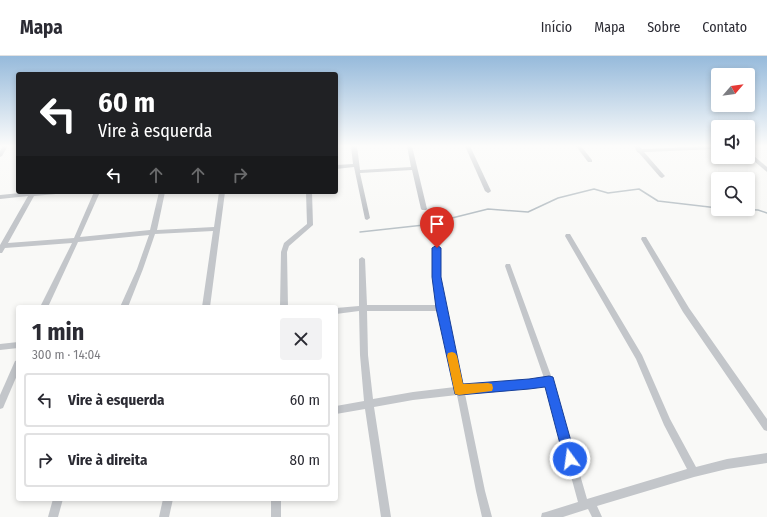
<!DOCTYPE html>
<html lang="pt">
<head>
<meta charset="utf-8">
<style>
	body { margin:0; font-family:"Fira Sans Condensed",sans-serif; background:#f2f2f3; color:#2b2b33; height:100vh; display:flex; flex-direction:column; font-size:15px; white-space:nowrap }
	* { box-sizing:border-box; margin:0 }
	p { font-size:13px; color:#7c7c81 }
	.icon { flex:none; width:22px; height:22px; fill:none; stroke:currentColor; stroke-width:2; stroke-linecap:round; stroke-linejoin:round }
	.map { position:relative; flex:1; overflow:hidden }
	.drawer { position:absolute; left:16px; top:249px; width:322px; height:196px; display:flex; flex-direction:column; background:#fff; border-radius:4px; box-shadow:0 2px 6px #0003 }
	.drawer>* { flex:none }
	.hud { position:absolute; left:16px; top:16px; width:322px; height:122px; border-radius:4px; box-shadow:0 2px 6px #0003; background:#202124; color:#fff; overflow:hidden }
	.needle { width:26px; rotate:62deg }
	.controls { position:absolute; left:711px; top:12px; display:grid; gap:8px }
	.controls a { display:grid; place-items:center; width:44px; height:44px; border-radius:4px; background:#fff; box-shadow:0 2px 6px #0003; font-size:20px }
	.pin { position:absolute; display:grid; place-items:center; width:34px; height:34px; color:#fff; margin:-41px -17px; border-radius:50% 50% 50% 0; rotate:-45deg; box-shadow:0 0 4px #0007 }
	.pin .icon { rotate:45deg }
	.me { position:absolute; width:44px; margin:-22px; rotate:346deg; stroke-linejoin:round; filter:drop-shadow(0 0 3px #0008) }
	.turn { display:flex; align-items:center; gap:14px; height:84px; padding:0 16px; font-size:18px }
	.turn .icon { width:52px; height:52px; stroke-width:2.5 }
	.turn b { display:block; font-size:28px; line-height:34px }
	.lanes { display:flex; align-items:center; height:38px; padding:0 16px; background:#0003; justify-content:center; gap:20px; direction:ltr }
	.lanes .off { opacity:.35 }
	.round { display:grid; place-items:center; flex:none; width:42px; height:42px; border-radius:4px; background:#f2f2f3 }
	.overview { display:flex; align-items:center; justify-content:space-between; height:68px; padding:0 16px }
	h1 { font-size:24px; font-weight:700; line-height:30px }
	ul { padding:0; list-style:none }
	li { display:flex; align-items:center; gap:12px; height:54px; margin:0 8px 6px; padding:0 8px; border:2px solid #e1e1e2; border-radius:4px }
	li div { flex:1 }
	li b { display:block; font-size:15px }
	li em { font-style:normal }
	header { display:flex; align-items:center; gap:24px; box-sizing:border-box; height:56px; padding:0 20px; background:#fff; border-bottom:1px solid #e1e1e2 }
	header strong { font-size:19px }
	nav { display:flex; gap:22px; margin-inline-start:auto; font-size:14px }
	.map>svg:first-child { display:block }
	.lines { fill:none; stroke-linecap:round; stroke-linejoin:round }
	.stream { stroke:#bbc3c8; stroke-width:1.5 }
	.minor { fill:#c3c6ca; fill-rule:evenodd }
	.route { fill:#2563eb; stroke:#184099 }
	.slow { fill:#f59e0b }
</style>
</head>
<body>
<header>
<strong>Mapa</strong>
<nav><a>Início</a><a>Mapa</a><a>Sobre</a><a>Contato</a></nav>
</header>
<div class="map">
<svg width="767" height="461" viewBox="0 0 767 461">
	<rect width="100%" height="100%" fill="#f9f9f7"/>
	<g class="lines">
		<!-- stream -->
		<g class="stream">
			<polyline points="731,153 758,154 767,157"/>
			<polyline points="360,176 424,169 488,153 528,156 558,142 594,133 608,137 639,133 658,145 718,152"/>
		</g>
		<!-- minor -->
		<g class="minor">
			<polygon points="3,90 8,90 2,100 0,101 0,95"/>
			<polygon points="351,90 357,90 360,114 411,111 407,90 412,90 427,153 426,154 422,154 421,153 412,114 360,117 370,162 367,164 365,163 354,111 336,113 336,109 353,108"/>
			<polygon points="465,90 470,90 491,135 490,136 488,137 485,135"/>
			<polygon points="576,90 581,90 592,104 592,106 588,106"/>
			<polygon points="634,90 639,90 642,93 718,90 718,93 644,96 664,119 665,120 662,122 660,121 639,97 637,96"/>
			<polygon points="748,95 767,111 767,116 748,100"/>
			<polygon points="30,136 59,136 56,138 34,140 8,187 74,182 94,136 100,136 80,181 150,174 159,136 165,136 157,174 214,171 219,136 225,136 210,251 202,251 213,175 155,178 143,213 128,251 120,251 137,213 149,179 78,186 48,251 40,251 72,187 5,192 2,197 0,197 0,189 28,140 0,143 0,139"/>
			<polygon points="306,136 312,136 313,169 289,190 287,196 288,251 280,251 281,196 284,187 307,168"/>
			<path d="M566,178h4l72,121 28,64 26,48 31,-8 40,-6v10l-40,6 -33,8 -97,29 5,11h-10l-4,-8 -25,8h-22l1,-4 4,-1 32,-10 -32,-117 -81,9 20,97 7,26h-10l-6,-26 -19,-96 -44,5 -39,7 17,110h-10l-16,-108 -29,5v-8l28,-5 -4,-46 -1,-44 -23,3v-6l23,-2v-47l3,-2 3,2 2,46h69c-3,-19 -4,-37 -2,-57l1,-2h4l1,2c-4,47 12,93 23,139l81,-9 -39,-112 1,-2h4l43,117 34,118 100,-30 -23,-44 -28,-66 -71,-123zM367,255h70l18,76 -42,5 -40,7 -5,-44z"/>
			<polygon points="642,181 646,181 689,252 767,363 767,375 764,374 683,256 641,183"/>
			<polygon points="18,286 18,292 0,294 0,288"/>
			<polygon points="18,304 18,317 3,352 0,353 0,339 15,305"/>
			<polygon points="53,443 63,443 58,461 48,461"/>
			<polygon points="163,443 173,443 169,461 159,461"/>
			<rect x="271" y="443" width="10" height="18"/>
		</g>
	</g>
	<!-- sky -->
	<linearGradient id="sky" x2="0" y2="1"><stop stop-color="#96badb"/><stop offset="0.58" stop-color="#fcfcfb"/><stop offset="1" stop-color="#fcfcfb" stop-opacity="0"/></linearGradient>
	<rect width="767" height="155" fill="url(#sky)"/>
	<!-- route -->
	<polygon class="route" points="437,189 441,192 441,221 463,328 529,323 549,320 553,321 576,403 574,407 570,409 566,407 564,403 545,331 529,333 459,339 455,338 436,252 432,221 432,192"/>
	<!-- slow -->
	<polygon class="slow" points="452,296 455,297 457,300 463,328 488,327 492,328 493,332 492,335 459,339 455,338 447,300 448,297"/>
</svg>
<div class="controls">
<a><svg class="needle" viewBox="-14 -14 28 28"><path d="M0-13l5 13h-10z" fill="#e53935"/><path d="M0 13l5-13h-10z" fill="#7c7c81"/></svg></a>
<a><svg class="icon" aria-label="sound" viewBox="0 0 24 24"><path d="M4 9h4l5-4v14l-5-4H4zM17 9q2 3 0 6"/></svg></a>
<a><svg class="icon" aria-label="search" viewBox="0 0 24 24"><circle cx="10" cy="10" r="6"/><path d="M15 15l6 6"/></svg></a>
</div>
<div class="pin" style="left:437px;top:192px;background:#d93025"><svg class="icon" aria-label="arrive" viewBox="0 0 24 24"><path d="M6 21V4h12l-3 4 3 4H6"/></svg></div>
<svg class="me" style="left:570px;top:403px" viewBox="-20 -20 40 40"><circle r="17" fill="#2563eb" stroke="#fff" stroke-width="3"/><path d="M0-11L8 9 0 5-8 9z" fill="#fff"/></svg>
<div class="hud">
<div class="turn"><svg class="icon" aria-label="left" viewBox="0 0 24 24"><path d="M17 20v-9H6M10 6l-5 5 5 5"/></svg><div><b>60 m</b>Vire à esquerda</div></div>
<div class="lanes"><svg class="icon" aria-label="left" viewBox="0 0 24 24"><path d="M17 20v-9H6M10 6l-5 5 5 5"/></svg><svg class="icon off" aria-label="ahead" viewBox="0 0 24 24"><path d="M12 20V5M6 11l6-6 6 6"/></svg><svg class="icon off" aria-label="ahead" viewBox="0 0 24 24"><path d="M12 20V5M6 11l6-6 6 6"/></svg><svg class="icon off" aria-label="right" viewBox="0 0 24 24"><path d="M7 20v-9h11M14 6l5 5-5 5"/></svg></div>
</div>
<section class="drawer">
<div class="overview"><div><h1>1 min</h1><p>300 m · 14:04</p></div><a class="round"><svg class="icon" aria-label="close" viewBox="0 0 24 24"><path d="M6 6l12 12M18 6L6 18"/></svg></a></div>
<ul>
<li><svg class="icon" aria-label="left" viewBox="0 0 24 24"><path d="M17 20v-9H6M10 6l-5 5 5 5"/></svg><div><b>Vire à esquerda</b></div><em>60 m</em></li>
<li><svg class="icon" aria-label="right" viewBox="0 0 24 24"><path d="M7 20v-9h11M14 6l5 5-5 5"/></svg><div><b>Vire à direita</b></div><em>80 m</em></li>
</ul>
</section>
</div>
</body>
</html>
